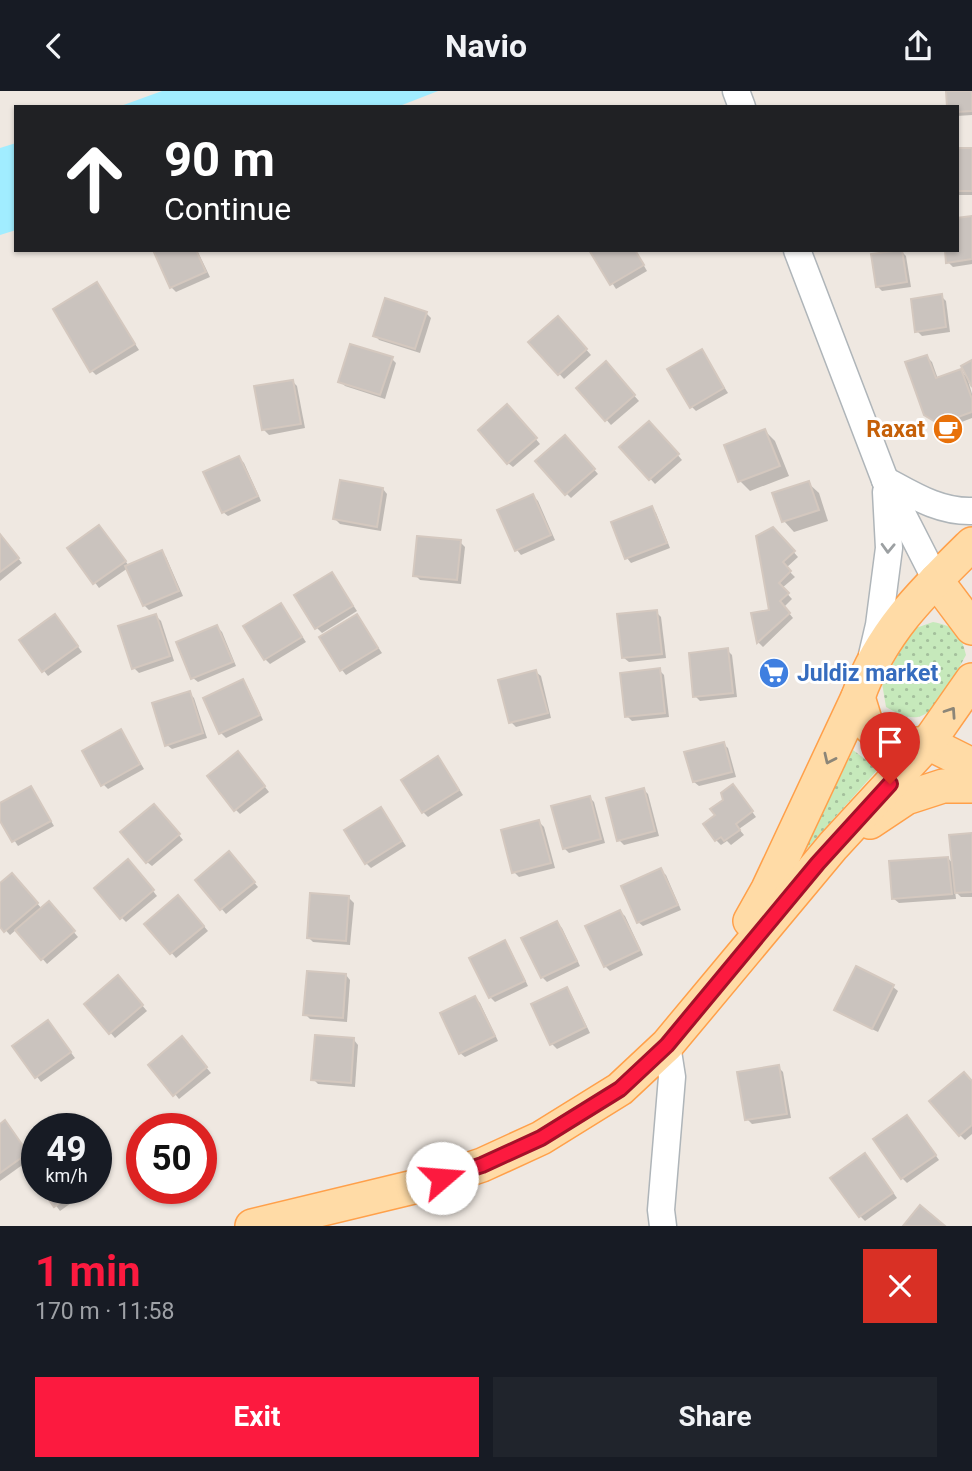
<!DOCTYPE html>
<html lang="en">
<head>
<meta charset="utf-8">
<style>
	body { margin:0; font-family:Roboto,sans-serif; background:#20242c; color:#f1f3f6; height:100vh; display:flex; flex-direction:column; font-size:26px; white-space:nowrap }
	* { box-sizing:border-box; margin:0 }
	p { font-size:23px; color:#9ea1a6 }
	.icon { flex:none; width:38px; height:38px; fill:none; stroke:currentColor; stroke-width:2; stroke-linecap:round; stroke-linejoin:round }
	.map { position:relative; height:1135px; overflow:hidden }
	.side { display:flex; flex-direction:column; background:#171b24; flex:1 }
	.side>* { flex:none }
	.hud { position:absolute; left:14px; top:14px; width:945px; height:147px; border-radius:0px; box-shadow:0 2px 5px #0004; background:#202124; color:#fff; overflow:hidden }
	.speed { position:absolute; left:21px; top:1022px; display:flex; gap:14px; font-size:35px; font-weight:700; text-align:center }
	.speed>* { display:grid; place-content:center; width:91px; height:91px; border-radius:50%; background:#171b24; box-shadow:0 2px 5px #0004; line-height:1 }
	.speed small { font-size:18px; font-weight:400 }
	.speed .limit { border:10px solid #d22; background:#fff; color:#111 }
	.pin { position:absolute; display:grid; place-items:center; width:60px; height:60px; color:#fff; margin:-72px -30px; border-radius:50% 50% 50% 0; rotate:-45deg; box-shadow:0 0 7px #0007 }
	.pin .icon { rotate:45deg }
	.me { position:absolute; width:77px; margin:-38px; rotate:72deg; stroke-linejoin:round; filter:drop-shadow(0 0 5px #0008) }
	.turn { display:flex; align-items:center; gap:24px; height:147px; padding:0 35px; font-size:32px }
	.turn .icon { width:91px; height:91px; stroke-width:2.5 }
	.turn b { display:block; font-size:49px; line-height:60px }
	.round { display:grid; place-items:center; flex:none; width:74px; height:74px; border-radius:0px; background:#20242c }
	.head { display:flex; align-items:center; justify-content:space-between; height:119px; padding:0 35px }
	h1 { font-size:42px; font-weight:700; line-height:52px; color:#fc1a3f }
	.primary-button { display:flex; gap:14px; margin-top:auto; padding:14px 35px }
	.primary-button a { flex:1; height:80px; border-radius:0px; background:#fc1a3f; color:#fff; font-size:28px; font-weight:700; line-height:80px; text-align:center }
	.primary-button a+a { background:#20242c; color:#f1f3f6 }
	header { display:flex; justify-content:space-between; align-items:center; height:91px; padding:0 35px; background:#171b24; font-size:32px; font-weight:700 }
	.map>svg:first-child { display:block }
	.green { fill:url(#green-dots) }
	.water { fill:#a1edff }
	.shadow { fill:#0003 }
	.building { fill:#cac3be; stroke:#d4c8bf; stroke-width:2 }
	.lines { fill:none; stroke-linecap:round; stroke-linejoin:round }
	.minor-casing { stroke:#afb5b9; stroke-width:29 }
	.major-casing { stroke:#ffa04a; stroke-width:36 }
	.minor { stroke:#fff; stroke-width:26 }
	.major { stroke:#ffdba6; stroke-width:33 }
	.oneway { stroke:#9ca0a2 }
	.oneway2 { stroke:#8c8678 }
	.route-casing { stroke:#a41129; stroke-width:18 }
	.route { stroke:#fc1a3f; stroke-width:12 }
	.labels { text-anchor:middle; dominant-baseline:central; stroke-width:6; stroke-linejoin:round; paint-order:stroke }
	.food-label { font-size:23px; font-weight:bold; fill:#c56008; stroke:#fff; text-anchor:end }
	.shop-label { font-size:23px; font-weight:bold; fill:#366cbe; stroke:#fff; text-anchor:start }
</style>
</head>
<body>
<header><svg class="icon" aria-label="back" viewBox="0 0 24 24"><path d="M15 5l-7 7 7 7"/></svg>Navio<svg class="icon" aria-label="share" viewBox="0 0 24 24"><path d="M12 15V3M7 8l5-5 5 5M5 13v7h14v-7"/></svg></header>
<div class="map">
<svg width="972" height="1135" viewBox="0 0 972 1135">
	<defs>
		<pattern id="green-dots" width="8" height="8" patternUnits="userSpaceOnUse" patternTransform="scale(1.75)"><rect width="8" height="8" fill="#c6e9bb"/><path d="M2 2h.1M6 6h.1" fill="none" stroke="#a4c09c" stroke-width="1.8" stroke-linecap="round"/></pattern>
	</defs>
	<rect width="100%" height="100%" fill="#efe8e1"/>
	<!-- green -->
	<g class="green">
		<path d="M933,531c22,4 28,11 33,33 -10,17 -28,58 -48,62 -11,2 -23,-5 -32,-10l-4,-24 31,-54z"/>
		<polygon points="853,659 878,678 803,762"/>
	</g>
	<!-- water -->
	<g class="water">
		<polygon points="162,0 438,0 397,16 118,16"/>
		<polygon points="16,52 16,139 0,144 0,57"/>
	</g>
	<!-- shadow -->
	<g class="shadow">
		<polygon points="947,0 972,0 972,24 957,25 957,16"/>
		<polygon points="957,58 972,59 972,104 957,104"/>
		<polygon points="972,127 972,173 953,176 948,171 957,159"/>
		<polygon points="154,159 197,159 210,186 176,201 171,196"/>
		<polygon points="591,159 635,159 647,180 616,198"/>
		<polygon points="901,160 906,165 911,196 882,200 877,195"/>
		<polygon points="97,193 139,259 96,284 92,280"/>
		<polygon points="941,205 946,210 950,241 922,245 917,240"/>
		<polygon points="426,222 431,227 420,262 379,249 375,244"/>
		<polygon points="563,232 591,264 564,288 531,251"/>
		<polygon points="701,260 728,302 696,320 692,316"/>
		<polygon points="927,266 932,271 938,288 961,280 967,286 972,303 972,327 946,337 926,323"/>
		<polygon points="392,268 396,272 385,308 345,295 340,290"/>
		<polygon points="610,278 639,310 611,334 579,297"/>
		<polygon points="293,291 297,295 305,337 269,344 264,339"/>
		<polygon points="512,320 540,353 513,376 508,372"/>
		<polygon points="654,337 682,369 655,393 622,356"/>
		<polygon points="765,340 775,350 789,385 750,400 740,390"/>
		<polygon points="570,351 598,383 571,407 566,402"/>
		<polygon points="239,367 244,372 261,410 228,425 223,421"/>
		<polygon points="808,392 819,402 828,430 794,441 784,430"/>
		<polygon points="383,398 387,403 381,440 340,433 335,428"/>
		<polygon points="533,405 538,410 555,449 521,464 517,459"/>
		<polygon points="652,417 656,422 670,457 631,472 627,467 613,432"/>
		<polygon points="773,438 798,466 786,477 795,486 782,497 792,508 784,516 793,527 763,556 758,551 753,523 771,520"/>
		<polygon points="104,441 129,475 161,461 166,466 183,505 149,519 144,514 128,477 99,497 70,457"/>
		<polygon points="0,445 22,472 0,490"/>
		<polygon points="460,451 465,456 461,493 420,489 415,484"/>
		<polygon points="332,483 357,520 322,542 317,537"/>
		<polygon points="281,514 306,551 270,573 265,568"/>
		<polygon points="656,521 661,526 666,567 629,571 624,567"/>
		<polygon points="156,525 161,530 174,570 139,582 134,577"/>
		<polygon points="357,525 382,562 346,584 342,579"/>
		<polygon points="59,530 82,561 48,585 21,550"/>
		<polygon points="217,536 222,541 236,575 198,591 193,587"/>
		<polygon points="727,559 732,564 737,606 700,610 695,605"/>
		<polygon points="659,579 664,584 669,626 632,630 627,625"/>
		<polygon points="536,581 541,585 551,627 516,636 511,631"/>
		<polygon points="242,590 247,595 263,629 226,647 221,642"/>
		<polygon points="189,602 194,607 207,647 172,658 167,654"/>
		<polygon points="121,640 144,678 108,698 103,693"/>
		<polygon points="723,653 728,657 736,686 699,695 694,691"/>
		<polygon points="242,667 269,701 240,723 236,719"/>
		<polygon points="438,667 463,704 428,726 423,721"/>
		<polygon points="31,697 54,735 18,755 0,727 0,714"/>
		<polygon points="644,699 648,703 659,745 624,754 619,749"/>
		<polygon points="737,700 756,726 739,738 744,744 731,754 727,750 721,754 716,749 717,725"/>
		<polygon points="589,706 594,711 605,752 569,762 564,757"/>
		<polygon points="381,718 406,755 371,777 366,772"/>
		<polygon points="159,720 183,749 152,775 147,771"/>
		<polygon points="539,731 544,736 555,777 519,786 514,781"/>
		<polygon points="972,744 972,806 961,806 955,800 956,808 899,812 894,808 948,767 954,774"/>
		<polygon points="233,767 258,796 226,823 197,789"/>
		<polygon points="133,775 157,805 126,831 121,826"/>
		<polygon points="661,780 666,784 681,819 643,835 638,831"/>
		<polygon points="17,789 42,818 53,817 78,846 47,873 17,838 10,844 0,833 0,795"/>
		<polygon points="349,807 354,812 350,854 313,851 308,846"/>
		<polygon points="183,811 208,840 176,867 147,833"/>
		<polygon points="620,821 625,825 643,864 610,880 605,875"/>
		<polygon points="557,832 562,837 580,875 547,891 542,886"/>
		<polygon points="505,851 509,856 528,895 495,911 490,906"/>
		<polygon points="346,884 350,889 347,931 310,928 305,923"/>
		<polygon points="122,891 147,920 115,947 86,913"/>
		<polygon points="893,896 898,900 878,941 841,923 836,919"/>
		<polygon points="566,898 571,903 590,942 557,958 552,953"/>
		<polygon points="475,907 480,912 498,950 465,966 460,962"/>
		<polygon points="52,936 75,967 41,991 14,955"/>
		<polygon points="354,949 358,954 355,996 318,993 313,988"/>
		<polygon points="186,953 211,982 179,1008 175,1003"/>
		<polygon points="778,976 783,981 791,1027 752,1033 747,1028"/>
		<polygon points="972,992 972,1043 965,1049 960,1044"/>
		<polygon points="912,1031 939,1069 907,1092 902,1087"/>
		<polygon points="0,1035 10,1036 32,1067 0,1090"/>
		<polygon points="870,1069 897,1107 865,1130 860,1125"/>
		<polygon points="43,1097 92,1097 60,1120"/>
	</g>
	<!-- building -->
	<g class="building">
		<polygon points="946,0 972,0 972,20 957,21 957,16 947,16"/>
		<rect x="957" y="57" width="15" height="43"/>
		<polygon points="972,125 972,168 946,172 945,159 957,159 957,127"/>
		<polygon points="153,159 196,159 206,181 170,197"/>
		<polygon points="589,159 635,159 644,174 610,194"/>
		<polygon points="902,159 907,191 876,196 871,163"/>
		<polygon points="97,191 135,253 90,281 53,218"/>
		<polygon points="942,203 946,236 915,241 911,208"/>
		<polygon points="385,207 427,221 415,258 373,245"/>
		<polygon points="558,225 587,258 558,284 528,251"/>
		<polygon points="350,253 393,266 380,304 338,291"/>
		<polygon points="702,258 724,297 690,317 667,278"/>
		<polygon points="927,264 936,287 961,278 972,308 972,321 939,333 924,324 905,271"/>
		<polygon points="972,269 972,296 961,275"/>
		<polygon points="606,270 635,304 605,330 576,297"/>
		<polygon points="293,289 301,333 262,339 254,295"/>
		<polygon points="507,313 537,347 507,373 478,339"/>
		<polygon points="649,330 679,363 649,389 619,356"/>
		<polygon points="765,338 780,375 738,391 724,354"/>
		<polygon points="565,344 595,378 565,404 535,370"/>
		<polygon points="239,365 258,405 222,422 203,381"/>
		<polygon points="340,389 383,397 377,436 333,428"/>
		<polygon points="809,390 819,419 782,431 772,402"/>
		<polygon points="533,403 551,444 515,460 497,419"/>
		<polygon points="652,415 667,452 625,468 611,431"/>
		<polygon points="99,434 126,470 93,493 67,457"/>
		<polygon points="773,436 795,460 783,471 791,480 779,492 789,502 780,510 790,522 757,552 751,522 769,519 756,445"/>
		<polygon points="0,443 19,467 0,481"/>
		<polygon points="417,445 461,449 457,489 413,485"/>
		<polygon points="162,459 179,500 143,515 125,475"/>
		<polygon points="332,481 353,515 315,538 294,504"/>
		<polygon points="281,512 302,546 264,569 243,535"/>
		<polygon points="657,519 662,563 622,567 617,523"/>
		<polygon points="55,523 78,555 42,581 19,549"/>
		<polygon points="156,523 170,565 132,578 118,535"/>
		<polygon points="357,523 378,557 340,580 319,546"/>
		<polygon points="217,534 233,571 191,588 176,551"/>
		<polygon points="728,557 733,602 693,606 689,562"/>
		<polygon points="660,577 665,622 625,626 620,582"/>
		<polygon points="536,579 548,622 509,632 498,589"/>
		<polygon points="243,588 260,624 219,643 203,607"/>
		<polygon points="190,600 203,642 165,655 152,612"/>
		<polygon points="121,638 140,673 101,695 82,660"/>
		<polygon points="724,651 732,681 693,691 684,661"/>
		<polygon points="238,660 265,695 234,720 207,685"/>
		<polygon points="438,665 459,699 422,722 401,689"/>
		<polygon points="733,693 753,720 736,733 740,739 724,750 721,746 715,750 703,733 715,724 710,718 723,709 721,702"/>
		<polygon points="31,695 51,730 12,751 0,730 0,712"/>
		<polygon points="644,697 655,740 617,750 606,707"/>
		<polygon points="590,705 601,748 563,758 551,715"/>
		<polygon points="154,713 180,743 146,772 120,741"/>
		<polygon points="381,716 402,750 365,773 344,739"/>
		<polygon points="539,729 551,772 512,782 501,739"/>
		<polygon points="972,742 972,801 955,802 949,744"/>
		<polygon points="229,760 255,791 220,819 195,789"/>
		<polygon points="948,766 952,803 892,808 889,770"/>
		<polygon points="128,768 154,799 120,828 94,797"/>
		<polygon points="661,777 678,814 637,832 621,795"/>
		<polygon points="12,782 38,812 4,841 0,836 0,792"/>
		<polygon points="310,802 349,805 346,850 307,847"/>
		<polygon points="178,804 204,835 170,863 144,833"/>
		<polygon points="49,810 75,840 41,869 15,839"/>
		<polygon points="620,819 640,859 604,876 585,835"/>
		<polygon points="557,830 577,870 541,887 521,847"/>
		<polygon points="505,849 525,890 489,907 469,867"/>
		<polygon points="856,875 894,894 872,938 834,919"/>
		<polygon points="307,880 346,883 343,927 303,924"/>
		<polygon points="118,884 143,914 109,943 84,913"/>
		<polygon points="567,896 586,936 550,954 531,913"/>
		<polygon points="475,905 495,945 459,963 440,922"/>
		<polygon points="48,929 71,961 35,987 12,955"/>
		<polygon points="315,944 354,947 351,992 311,989"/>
		<polygon points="182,945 207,976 173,1005 148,974"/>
		<polygon points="779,974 787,1023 745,1029 737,981"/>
		<polygon points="964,981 972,990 972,1034 959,1045 929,1010"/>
		<polygon points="907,1024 936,1064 901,1088 873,1048"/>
		<polygon points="5,1029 28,1062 0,1082 0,1033"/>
		<polygon points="865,1062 893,1102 859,1126 830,1087"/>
		<polygon points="41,1097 81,1097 54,1116"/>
		<polygon points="920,1114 945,1135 903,1135"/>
	</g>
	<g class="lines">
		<!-- minor casing -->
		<g class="minor-casing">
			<g id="minor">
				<polyline points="736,0 742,16"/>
				<polyline points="797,159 885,389 936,489"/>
				<path d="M885,389c28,15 54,32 87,31"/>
				<polyline points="872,564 879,534 889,457 886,401"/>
				<polyline points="663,1135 661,1119 672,986 667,954"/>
			</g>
		</g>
		<!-- major casing -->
		<g class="major-casing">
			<g id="major">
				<polyline points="936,489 972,537"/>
				<polyline points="858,606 866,632 882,647 900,655 928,652 972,674"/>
				<polyline points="870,731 906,707 943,695 972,695"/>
				<path d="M750,830l18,-32 90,-192c23,-65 66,-106 114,-153"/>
				<polyline points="252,1135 422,1094 482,1074 541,1047 620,998 667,954 833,755 928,652 972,589"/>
			</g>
		</g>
		<!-- minor -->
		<use href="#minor" class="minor"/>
		<!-- major -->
		<use href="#major" class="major"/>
	</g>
	<!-- one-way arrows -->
	<defs><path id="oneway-chevron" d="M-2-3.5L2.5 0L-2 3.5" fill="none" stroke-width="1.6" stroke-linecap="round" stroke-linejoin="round" transform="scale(1.75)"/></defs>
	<use class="oneway" href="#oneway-chevron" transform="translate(888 457) rotate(92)"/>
	<g class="oneway2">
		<use href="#oneway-chevron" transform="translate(951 621) rotate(-56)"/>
		<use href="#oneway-chevron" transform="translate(829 668) rotate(115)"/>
	</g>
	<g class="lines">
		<!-- route casing -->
		<g class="route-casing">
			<polyline id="route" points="442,1087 482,1074 541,1047 620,998 667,954 818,772 890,693"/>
		</g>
		<!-- route -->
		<use href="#route" class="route"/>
	</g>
	<!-- icons -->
	<defs>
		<g id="cafe-disc" transform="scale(1.575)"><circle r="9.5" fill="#e8710a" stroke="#fff"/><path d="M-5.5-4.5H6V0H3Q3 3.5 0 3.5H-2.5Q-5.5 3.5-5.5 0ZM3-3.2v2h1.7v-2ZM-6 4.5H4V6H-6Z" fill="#fff"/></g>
		<g id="supermarket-disc" transform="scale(1.575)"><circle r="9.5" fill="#3f7fe0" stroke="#fff"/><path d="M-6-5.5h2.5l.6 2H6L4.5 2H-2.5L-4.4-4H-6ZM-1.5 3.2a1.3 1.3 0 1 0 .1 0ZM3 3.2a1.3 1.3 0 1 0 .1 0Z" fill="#fff"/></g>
	</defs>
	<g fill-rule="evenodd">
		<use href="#cafe-disc" x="948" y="338"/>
		<use href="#supermarket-disc" x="774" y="582"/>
	</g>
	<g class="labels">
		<!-- food labels -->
		<g class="food-label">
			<text x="925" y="338">Raxat</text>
		</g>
		<!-- shop labels -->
		<g class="shop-label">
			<text x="797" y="582">Juldiz market</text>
		</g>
	</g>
</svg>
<div class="speed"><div>49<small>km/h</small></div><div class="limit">50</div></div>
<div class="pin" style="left:890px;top:693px;background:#d93025"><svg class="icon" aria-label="arrive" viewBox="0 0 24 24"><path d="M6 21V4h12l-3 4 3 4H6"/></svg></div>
<svg class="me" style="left:442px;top:1087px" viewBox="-20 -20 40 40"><circle r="19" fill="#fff"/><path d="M0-13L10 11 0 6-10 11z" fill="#fc1a3f"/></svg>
<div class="hud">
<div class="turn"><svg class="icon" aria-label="ahead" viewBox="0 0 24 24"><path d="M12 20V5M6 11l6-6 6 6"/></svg><div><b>90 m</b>Continue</div></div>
</div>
</div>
<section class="side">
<div class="head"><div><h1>1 min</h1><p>170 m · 11:58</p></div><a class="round" style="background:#d93025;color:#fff"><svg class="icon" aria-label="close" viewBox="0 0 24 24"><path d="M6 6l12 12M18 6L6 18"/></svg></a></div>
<div class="primary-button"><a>Exit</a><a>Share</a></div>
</section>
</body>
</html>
